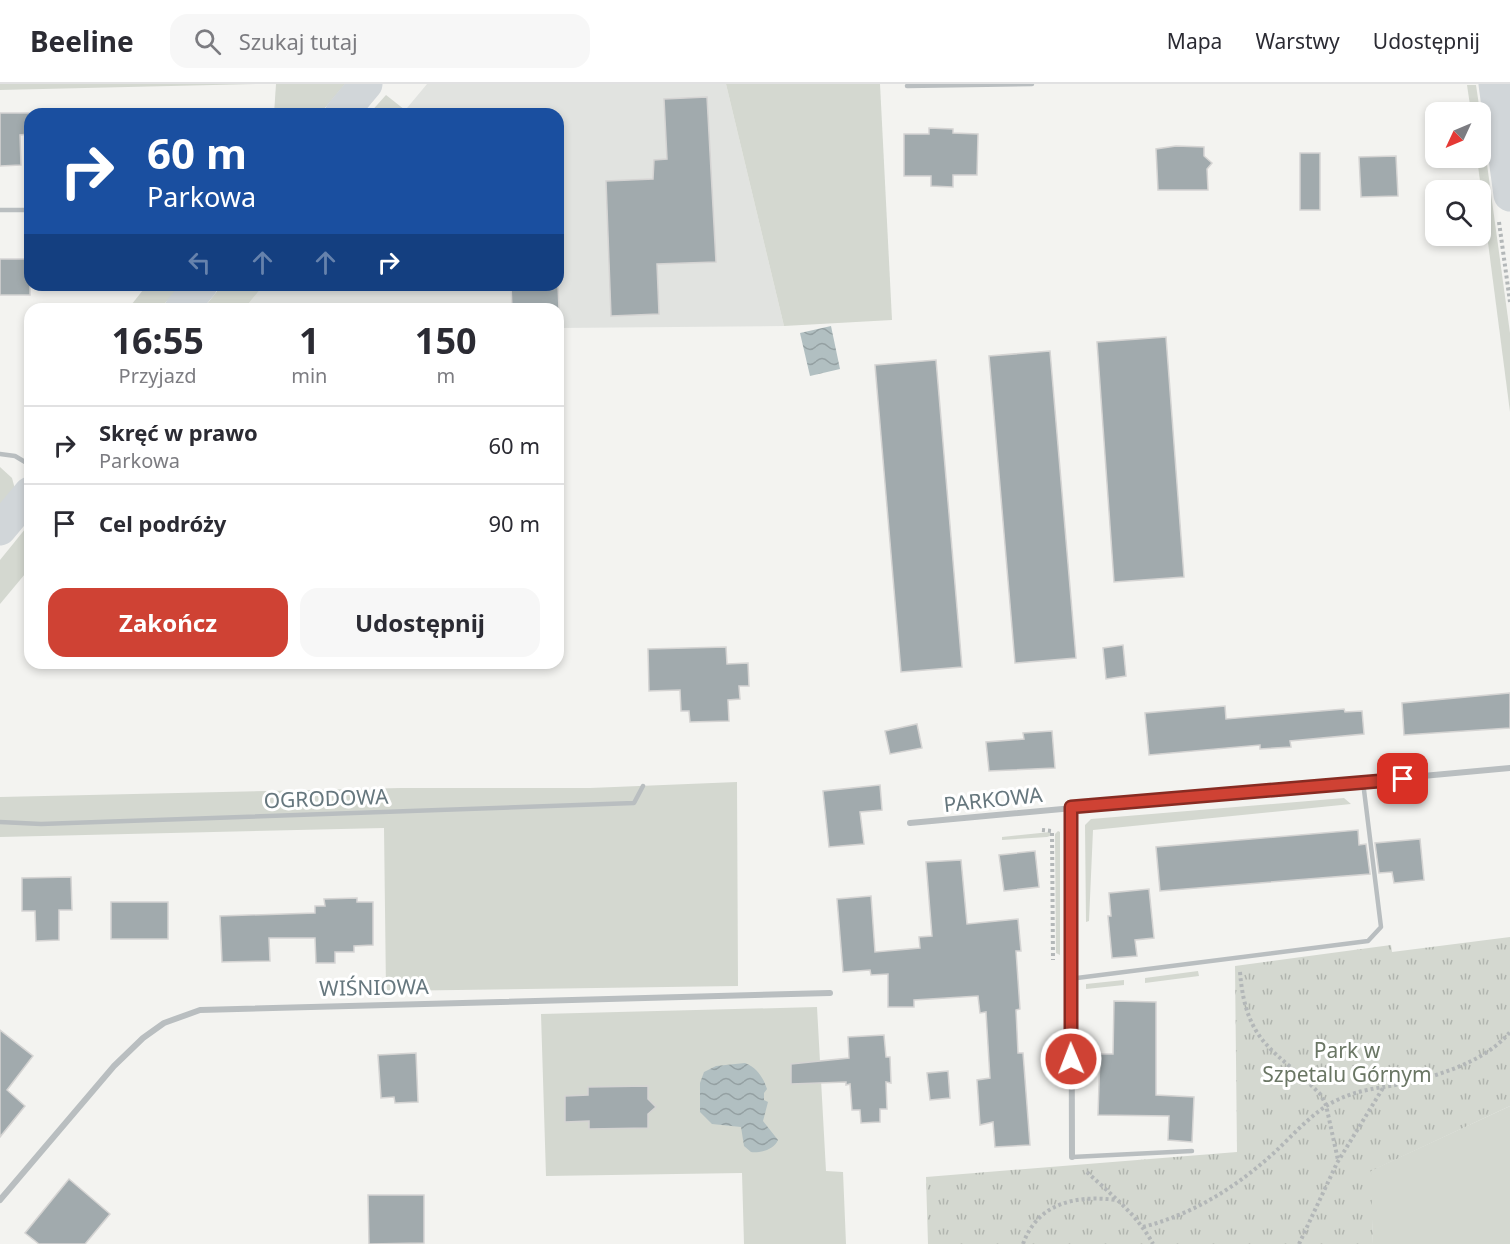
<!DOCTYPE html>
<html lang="pl">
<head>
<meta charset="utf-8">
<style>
	body { margin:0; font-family:"Noto Sans",sans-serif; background:#f7f7f7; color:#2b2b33; height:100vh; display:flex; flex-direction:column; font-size:22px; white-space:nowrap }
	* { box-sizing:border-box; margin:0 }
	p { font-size:20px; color:#7c7c81 }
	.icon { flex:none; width:33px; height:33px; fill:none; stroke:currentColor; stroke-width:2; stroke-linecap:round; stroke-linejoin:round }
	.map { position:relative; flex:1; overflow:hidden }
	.sheet { position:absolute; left:24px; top:219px; width:540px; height:366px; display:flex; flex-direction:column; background:#fff; border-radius:18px; box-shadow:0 3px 9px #0003 }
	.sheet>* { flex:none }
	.guide { position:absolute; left:24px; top:24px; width:540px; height:183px; border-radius:18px; box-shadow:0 3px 9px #0003; background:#1a4fa0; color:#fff; overflow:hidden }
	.needle { width:39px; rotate:226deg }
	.controls { position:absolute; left:1425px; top:18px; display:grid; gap:12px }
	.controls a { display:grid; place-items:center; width:66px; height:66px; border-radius:12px; background:#fff; box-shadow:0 3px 9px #0003; font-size:30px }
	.pin { position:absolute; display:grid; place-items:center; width:51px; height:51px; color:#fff; margin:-26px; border-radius:12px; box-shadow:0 3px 9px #0006 }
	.me { position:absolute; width:66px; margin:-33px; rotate:359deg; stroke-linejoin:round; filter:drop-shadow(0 0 4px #0008) }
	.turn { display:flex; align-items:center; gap:21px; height:126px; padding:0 24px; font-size:27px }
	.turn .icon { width:78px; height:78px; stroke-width:2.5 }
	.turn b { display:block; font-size:42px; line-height:51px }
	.lanes { display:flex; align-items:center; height:57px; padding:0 24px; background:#0003; justify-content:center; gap:30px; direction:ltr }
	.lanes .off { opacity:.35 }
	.eta { display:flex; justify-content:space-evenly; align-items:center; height:102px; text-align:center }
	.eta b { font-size:36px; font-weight:700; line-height:42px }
	.button { display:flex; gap:12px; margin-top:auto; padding:12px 24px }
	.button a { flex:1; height:69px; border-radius:18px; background:#cf4234; color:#fff; font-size:24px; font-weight:700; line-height:69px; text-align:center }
	.button a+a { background:#f7f7f7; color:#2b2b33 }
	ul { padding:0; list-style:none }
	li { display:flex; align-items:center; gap:18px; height:78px; padding:0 24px; border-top:2px solid #e1e1e2 }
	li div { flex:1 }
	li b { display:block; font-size:22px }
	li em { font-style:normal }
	header { display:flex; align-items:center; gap:36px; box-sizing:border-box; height:84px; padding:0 30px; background:#fff; border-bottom:2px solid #e1e1e2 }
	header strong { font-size:28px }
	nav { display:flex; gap:33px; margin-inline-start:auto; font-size:21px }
	.search { width:420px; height:54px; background:#f7f7f7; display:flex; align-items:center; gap:15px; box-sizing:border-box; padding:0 21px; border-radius:18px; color:#7c7c81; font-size:22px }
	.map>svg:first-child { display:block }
	.built { fill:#e1e3e0 }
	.green { fill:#d4d8d0 }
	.park { fill:url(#park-tufts) }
	.water { fill:url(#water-waves) }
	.building { fill:#a1aaad; stroke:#d5d4d3; stroke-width:1.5 }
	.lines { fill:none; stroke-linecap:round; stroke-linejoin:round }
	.path { stroke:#b3b7b8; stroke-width:4; stroke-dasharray:3 3; stroke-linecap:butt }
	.lane { stroke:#b9bec0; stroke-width:4.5 }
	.street { stroke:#b9bec0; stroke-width:6 }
	.secondary { stroke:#d1d6d9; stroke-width:33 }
	.primary { stroke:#d1d6d9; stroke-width:33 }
	.route-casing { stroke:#872b22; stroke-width:15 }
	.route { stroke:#cf4234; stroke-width:10 }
	.labels { text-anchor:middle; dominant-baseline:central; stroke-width:6; stroke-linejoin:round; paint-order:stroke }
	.street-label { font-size:21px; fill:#66777e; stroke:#fff }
	.park-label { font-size:21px; fill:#6a7664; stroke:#fff }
</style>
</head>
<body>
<header>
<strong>Beeline</strong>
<div class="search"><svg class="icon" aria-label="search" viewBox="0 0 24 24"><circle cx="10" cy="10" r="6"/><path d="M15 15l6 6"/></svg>Szukaj tutaj</div>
<nav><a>Mapa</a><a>Warstwy</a><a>Udostępnij</a></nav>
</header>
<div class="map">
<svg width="1510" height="1160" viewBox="0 0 1510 1160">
	<defs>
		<pattern id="park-tufts" width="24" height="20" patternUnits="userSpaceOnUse" patternTransform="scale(1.5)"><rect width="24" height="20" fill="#d4d8d0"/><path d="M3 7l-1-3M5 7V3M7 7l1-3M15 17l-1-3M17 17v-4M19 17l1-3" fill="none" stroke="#b0b4ae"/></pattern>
		<pattern id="water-waves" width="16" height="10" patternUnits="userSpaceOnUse" patternTransform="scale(1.5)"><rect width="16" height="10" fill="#b1bfc1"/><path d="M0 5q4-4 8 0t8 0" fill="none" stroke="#94a0a2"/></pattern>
	</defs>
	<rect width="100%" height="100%" fill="#f3f3f0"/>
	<!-- built -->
	<polygon class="built" points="427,0 726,0 784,242 558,244 558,225 244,225 264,201 558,201 558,30 402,30"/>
	<!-- green -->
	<g class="green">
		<polygon points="0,0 259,0 0,6"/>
		<polygon points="276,0 345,0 320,30 274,30"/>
		<polygon points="726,0 880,0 892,236 784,242"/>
		<polygon points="1467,1 1476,1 1480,28 1471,28"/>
		<polygon points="386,11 405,26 402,30 369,30"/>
		<polygon points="1486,73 1510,249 1510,328 1477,74"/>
		<polygon points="147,201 181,201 160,225 128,225"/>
		<polygon points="222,201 264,201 244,225 203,225"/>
		<polygon points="0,383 12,394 15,405 0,423"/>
		<polygon points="30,439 30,484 0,520 0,476"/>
		<polygon points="737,698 738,902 386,907 384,744 0,753 0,713 401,704 590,704"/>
		<polygon points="1344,714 1351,720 1093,746 1089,837 1086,838 1085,741 1091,735"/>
		<polygon points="1058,747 1060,748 1060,871 1056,869 1055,750"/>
		<polygon points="1050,748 1050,752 1047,753 1002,756 1002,753"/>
		<polygon points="1198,887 1199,892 1145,899 1145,894"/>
		<polygon points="1124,896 1124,901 1086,905 1086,900"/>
		<polygon points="817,923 826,1087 843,1088 846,1160 744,1160 742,1089 546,1092 541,930"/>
		<polygon points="1510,1022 1510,1160 1373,1160 1370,1087"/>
	</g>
	<!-- park -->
	<polygon class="park" points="1510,853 1510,1022 1371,1087 1373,1160 928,1160 926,1093 1237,1068 1235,882 1391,861 1392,868"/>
	<!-- water -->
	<g class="water">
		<polygon points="831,242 840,285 810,292 800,249"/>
		<path d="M745,979c12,5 18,14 22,26l-3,4v7l4,2 -5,19 15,19c-4,10 -18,13 -27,12l-7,-6 -3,-19 -29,-3 -12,-12v-29l4,-11 12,-6z"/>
	</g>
	<!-- building -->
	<g class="building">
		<polygon points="707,13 716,178 657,180 659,230 611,232 606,97 653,95 654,76 667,75 664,15"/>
		<polygon points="0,29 29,29 29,50 20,51 21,81 0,82"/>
		<polygon points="929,44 953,45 953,49 978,50 977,91 953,91 953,103 931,102 931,92 904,92 904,50 929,50"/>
		<polygon points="1176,62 1204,63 1204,72 1212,79 1207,85 1208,106 1158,106 1156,65"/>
		<rect x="1300" y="69" width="20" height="57"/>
		<polygon points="1396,72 1398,112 1361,113 1359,73"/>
		<rect x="0" y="175" width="30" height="36"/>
		<polygon points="511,201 558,201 559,225 512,225"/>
		<polygon points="1166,253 1184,493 1114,498 1097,258"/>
		<polygon points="1050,267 1076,574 1015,579 989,272"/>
		<polygon points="936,276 962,583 901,588 875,281"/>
		<polygon points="1123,561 1126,592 1106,595 1103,564"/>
		<polygon points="726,563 727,580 748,579 749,602 739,602 740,615 728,616 729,637 690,638 689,627 681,627 680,606 649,607 648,565"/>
		<polygon points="1510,609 1510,644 1404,651 1402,619"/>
		<polygon points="1225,622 1226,635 1344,625 1345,628 1362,627 1364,650 1290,657 1291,663 1260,665 1260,661 1149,671 1145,629"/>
		<polygon points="917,640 922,664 890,670 885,647"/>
		<polygon points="1052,647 1055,684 989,687 986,658 1024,655 1023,649"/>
		<polygon points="880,701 882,726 860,728 864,760 829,763 823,707"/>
		<polygon points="1358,746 1359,761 1366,760 1370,790 1160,807 1156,763"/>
		<polygon points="1420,755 1424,796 1394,799 1392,788 1379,789 1375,759"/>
		<polygon points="1035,767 1039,803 1004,807 999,771"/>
		<polygon points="961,776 967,840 1018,835 1021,867 1016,867 1020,925 1016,926 1018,969 1023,969 1030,1061 995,1063 993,1038 980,1041 977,996 990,994 986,928 980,929 978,912 914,916 914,923 888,923 888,890 871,891 870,886 843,888 837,815 871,812 875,868 920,864 919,853 932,852 926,778"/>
		<polygon points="71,793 72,826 59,826 59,856 36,857 35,827 22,827 22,794"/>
		<polygon points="1149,805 1154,854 1135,856 1137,872 1112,874 1108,832 1111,832 1109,809"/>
		<polygon points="357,814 357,818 373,818 373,861 354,862 354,868 335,868 335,879 316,879 315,854 269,854 270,877 222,878 220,832 315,829 315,822 325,822 324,815"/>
		<rect x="111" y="818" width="57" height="37"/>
		<polygon points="1114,917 1156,918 1156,1011 1194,1013 1192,1058 1168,1056 1169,1032 1098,1031 1100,970 1113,970"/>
		<polygon points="0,946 33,972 7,1006 25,1022 0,1053"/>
		<polygon points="884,951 886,973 890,973 891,999 886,998 887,1025 880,1025 880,1038 861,1039 860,1026 852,1026 850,1000 846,1001 846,998 791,1000 791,980 849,974 848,953"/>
		<polygon points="416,969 418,1018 395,1019 394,1013 381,1014 378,971"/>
		<polygon points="948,987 950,1014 930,1016 927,989"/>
		<polygon points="648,1002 648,1015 656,1023 648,1030 648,1044 589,1045 589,1037 565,1038 565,1012 588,1011 588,1003"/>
		<polygon points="69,1095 110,1130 85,1160 39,1160 25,1149"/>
		<polygon points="368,1111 424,1111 424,1159 369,1160"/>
	</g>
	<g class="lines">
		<!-- path -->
		<g class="path">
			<polyline points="1499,138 1510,218"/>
			<polyline points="1042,746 1052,747 1053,876"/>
			<path d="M1240,888c6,74 36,77 81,123l5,10 12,55"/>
			<path d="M1087,1088c24,23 50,42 66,72"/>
			<path d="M1143,1143c51,-13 95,-41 133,-76 18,-17 37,-39 59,-50 16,-8 30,-11 48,-14 40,-6 100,-22 127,-55"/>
			<path d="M1023,1160c15,-42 54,-49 94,-44"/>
			<polyline points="1299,1160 1337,1079 1383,1004"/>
		</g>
		<!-- lane -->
		<g class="lane">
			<polyline points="907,2 1032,0"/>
			<polyline points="0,126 30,126"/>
			<polyline points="0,370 15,372 30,381"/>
			<polyline points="0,738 41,740 634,719 643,702"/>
			<polyline points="1069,895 1368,857 1381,843 1363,698"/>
			<polyline points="1072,1073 1192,1067"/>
		</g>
		<!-- street -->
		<g class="street">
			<polyline points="1071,723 1072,1073"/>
			<polyline points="910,739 1510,684"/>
			<polyline points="0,1116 114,982 143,954 164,939 200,926 830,909"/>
		</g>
		<!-- secondary -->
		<polyline class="secondary" points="1495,0 1510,111"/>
		<!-- primary -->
		<g class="primary">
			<polyline points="341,30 366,0"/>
			<polyline points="181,225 201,201"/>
			<polyline points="0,445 30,409"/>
		</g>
	</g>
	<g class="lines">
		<!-- route casing -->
		<g class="route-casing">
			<polyline id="route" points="1071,975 1071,723 1403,695"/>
		</g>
		<!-- route -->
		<use href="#route" class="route"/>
	</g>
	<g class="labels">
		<!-- street labels -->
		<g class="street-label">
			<text transform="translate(326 714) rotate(-2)">OGRODOWA</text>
			<text transform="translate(993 715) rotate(-6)">PARKOWA</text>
			<text transform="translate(374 903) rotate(-1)">WIŚNIOWA</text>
		</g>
		<!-- park labels -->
		<g class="park-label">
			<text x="1347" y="966">Park w<tspan x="1347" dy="24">Szpetalu Górnym</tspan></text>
		</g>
	</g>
</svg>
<div class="controls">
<a><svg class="needle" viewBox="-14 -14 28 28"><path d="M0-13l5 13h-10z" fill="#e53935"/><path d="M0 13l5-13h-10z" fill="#7c7c81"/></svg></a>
<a><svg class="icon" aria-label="search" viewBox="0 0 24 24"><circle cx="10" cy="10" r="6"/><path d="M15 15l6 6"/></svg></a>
</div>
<div class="pin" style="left:1403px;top:695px;background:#d93025"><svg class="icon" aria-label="arrive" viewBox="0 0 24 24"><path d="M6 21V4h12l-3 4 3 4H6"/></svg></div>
<svg class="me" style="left:1071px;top:975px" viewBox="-20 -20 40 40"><circle r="17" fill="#cf4234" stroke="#fff" stroke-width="3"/><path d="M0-11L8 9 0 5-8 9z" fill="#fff"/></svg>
<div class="guide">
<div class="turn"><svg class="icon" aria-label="right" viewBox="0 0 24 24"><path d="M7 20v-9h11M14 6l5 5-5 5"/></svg><div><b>60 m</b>Parkowa</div></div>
<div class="lanes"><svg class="icon off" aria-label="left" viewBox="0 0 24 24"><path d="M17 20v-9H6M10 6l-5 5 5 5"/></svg><svg class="icon off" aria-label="ahead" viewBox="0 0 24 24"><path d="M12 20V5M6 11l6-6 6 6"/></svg><svg class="icon off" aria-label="ahead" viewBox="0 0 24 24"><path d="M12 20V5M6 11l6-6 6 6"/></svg><svg class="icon" aria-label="right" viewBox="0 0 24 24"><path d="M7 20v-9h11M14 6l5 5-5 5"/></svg></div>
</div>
<section class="sheet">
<div class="eta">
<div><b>16:55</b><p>Przyjazd</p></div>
<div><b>1</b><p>min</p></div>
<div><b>150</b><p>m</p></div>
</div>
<ul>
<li><svg class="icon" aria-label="right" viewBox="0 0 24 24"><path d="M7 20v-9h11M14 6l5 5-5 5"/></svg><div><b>Skręć w prawo</b><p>Parkowa</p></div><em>60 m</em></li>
<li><svg class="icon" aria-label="arrive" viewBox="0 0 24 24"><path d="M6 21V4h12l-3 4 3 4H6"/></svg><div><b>Cel podróży</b></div><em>90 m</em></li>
</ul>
<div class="button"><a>Zakończ</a><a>Udostępnij</a></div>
</section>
</div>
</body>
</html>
